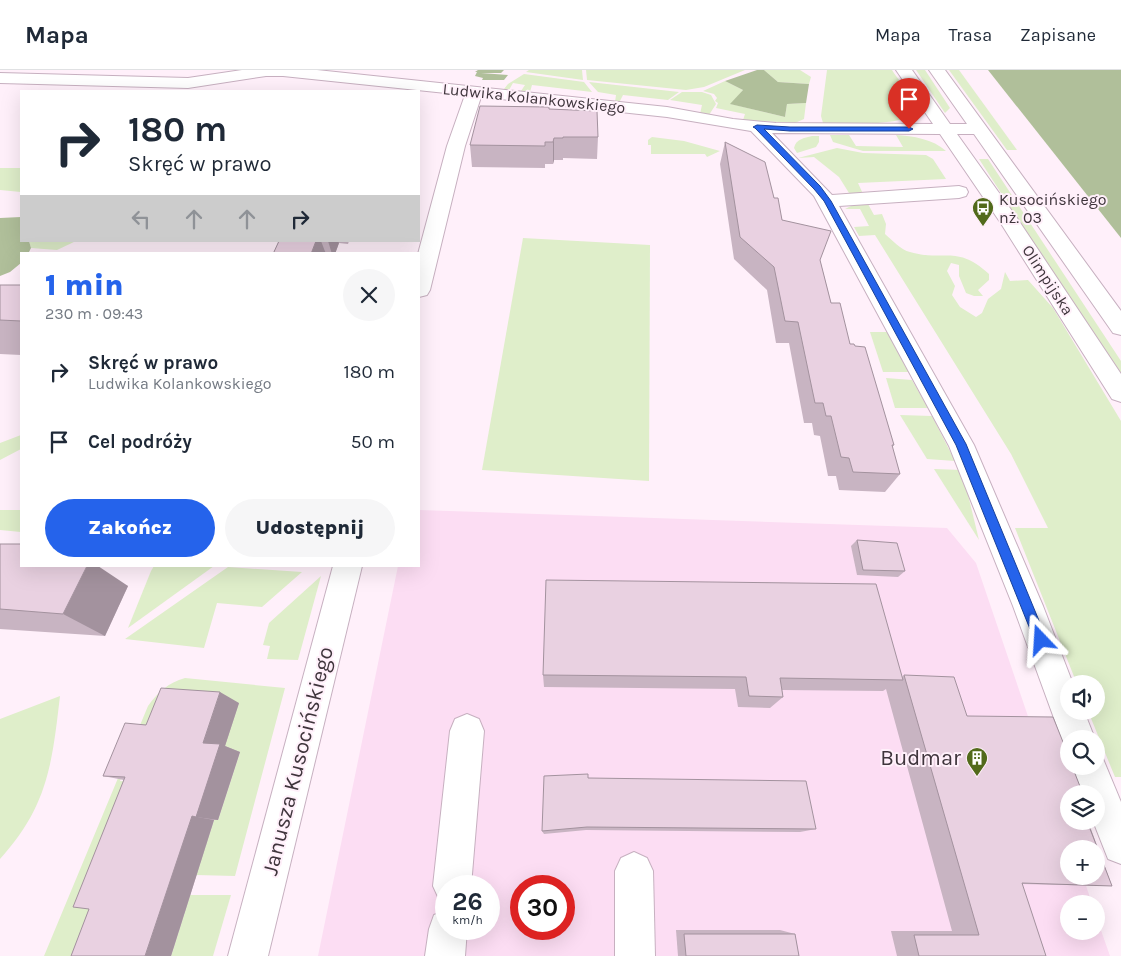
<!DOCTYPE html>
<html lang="pl">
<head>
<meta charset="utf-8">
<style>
	body { margin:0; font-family:Karla,sans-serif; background:#f6f6f7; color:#1f2937; height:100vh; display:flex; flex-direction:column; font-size:19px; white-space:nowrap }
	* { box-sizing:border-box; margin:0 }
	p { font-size:16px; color:#747a83 }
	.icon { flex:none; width:28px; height:28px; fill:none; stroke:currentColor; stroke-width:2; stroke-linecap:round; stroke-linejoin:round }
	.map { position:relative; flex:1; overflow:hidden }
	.side { position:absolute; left:20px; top:182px; width:400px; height:315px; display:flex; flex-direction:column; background:#fff; border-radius:0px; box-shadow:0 5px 20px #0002 }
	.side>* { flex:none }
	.hud { position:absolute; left:20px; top:20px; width:400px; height:152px; border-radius:0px; box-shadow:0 5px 20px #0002; background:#fff; color:#1f2937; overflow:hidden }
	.buttons { position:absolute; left:1060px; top:605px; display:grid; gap:10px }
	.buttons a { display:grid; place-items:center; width:45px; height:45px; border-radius:50%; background:#fff; box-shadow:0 5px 20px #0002; font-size:25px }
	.speed { position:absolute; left:435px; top:805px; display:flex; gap:10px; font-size:25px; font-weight:700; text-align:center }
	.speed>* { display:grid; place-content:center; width:65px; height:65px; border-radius:50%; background:#fff; box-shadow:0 5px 20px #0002; line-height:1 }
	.speed small { font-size:12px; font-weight:400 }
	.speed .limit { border:8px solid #d22; background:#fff; color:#111 }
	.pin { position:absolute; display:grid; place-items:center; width:42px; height:42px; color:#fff; margin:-51px -21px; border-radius:50% 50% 50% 0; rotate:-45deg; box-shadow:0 0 5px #0007 }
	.pin .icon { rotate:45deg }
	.me { position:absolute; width:55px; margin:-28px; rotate:340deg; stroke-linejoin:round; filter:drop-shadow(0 0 4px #0008) }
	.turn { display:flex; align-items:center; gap:18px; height:105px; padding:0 25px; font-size:22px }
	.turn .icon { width:65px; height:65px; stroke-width:2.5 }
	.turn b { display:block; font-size:35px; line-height:42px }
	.lanes { display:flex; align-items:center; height:48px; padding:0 25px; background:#0003; justify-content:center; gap:25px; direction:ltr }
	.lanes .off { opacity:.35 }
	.round { display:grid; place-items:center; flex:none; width:52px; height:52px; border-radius:26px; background:#f6f6f7 }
	.summary { display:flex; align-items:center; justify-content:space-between; height:85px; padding:0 25px }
	h1 { font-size:30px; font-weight:800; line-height:38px; color:#2563eb }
	.action { display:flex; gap:10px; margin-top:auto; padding:10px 25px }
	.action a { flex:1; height:58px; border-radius:30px; background:#2563eb; color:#fff; font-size:20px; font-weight:800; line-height:58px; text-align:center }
	.action a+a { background:#f6f6f7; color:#1f2937 }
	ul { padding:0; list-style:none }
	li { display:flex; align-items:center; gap:15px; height:70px; padding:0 25px }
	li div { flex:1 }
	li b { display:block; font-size:19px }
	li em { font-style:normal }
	header { display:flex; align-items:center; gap:30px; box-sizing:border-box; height:70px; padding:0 25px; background:#fff; border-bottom:1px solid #e0e1e3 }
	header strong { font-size:24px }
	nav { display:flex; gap:28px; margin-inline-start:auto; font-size:18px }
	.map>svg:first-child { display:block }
	.built { fill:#fcddf3; fill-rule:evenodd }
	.green { fill:#dfeeca }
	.forest { fill:#b0bf9a }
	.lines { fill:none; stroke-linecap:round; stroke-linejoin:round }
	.minor-casing { stroke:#c7b0c0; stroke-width:2 }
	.minor { fill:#fff; fill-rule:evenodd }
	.wall { fill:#c8b4c2 }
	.shaded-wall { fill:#a3929e }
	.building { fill:#e9d1e1; stroke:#a3929e; fill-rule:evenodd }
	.route { fill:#2563eb; stroke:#184099 }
	.labels { text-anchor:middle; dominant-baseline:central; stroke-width:4; stroke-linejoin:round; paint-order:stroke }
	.far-street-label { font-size:16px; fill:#3f353c; stroke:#fff0fa }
	.far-poi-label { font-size:16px; fill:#3f353c; stroke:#fff0fa; text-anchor:start }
	.near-poi-label { font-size:22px; fill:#3f353c; stroke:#fff0fa; text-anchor:end }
	.near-street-label { font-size:22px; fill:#3f353c; stroke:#fff0fa }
</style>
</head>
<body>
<header>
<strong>Mapa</strong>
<nav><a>Mapa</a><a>Trasa</a><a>Zapisane</a></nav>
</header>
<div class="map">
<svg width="1121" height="886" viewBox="0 0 1121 886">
	<rect width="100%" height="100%" fill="#fff0fa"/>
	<!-- built -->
	<path class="built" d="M419,440l528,18 29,35 97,286h-4v27h14l9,28h-23v27h27v-15l14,40h-792l80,-390h21zM446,816h43v43h-43zM521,816h43v43h-43z"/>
	<!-- green -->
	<g class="green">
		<polygon points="529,0 582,0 583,10 526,2"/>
		<polygon points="586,0 745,0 704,17 686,20 587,10"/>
		<polygon points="764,0 800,0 811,7 809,14 778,12"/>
		<path d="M827,0h65c5,8 24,31 23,40 -5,18 -76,13 -92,13l-2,-7z"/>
		<polygon points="916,0 925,0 950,38 945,43"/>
		<polygon points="949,0 959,0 1017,80 1007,80"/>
		<polygon points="524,4 584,12 592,22 532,15 530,22 521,21 525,15 513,13 509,20 504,19 508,14"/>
		<polygon points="725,11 743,20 731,34 785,47 787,34 806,33 804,49 795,53 743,50 745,44 716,38 718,33 715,31 717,28 714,24 703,21"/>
		<polygon points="589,12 679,22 668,30 623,25 619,33 615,32 616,25 598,22"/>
		<polygon points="682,22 702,22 711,25 716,34 709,45 700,44 702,35 670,30"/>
		<path d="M830,65h19l7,11 47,1 -7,-12c17,1 37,4 50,16h-83l-30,-9z"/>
		<path d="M812,66h7v6l-3,5 -19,6 -3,-5c2,-9 10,-10 18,-12z"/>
		<polygon points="652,67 684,71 720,81 707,87 705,84 651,84 651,75 648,75 648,70"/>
		<polygon points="837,78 863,83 926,85 933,89 946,109 858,113 863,124 834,125 849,123 839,107 814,87 798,88"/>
		<polygon points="979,89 988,89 1121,291 1121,308"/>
		<polygon points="0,98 21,98 21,122 0,120"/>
		<path d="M855,134h13l6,11 8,-1 4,10 -1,10c7,6 16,16 25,18 34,10 47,-8 79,22v6l-11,10 5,6h-9l-8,-3 -7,-17v-11l-8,-2 -4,8 8,15 -3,9 8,12 16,10 6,-4 6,-14 13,-10 4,-17 5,9 18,-1 25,28 68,113v356h-6l-27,-66h8v-27h-19l-62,-156h33l-37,-74 -136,-219 -16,1 -5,-9 15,-1 -9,-17h-15z"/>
		<polygon points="523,168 650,175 649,411 482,400"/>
		<polygon points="29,171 76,171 57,180 31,178"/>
		<polygon points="870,262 888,262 909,302 883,302"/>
		<polygon points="886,308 912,310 928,338 895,338"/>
		<polygon points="900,345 932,346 955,391 927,389"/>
		<polygon points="21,365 21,379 0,390 0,373"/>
		<polygon points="934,399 962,400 979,470"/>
		<polygon points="0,440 21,440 21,462 0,460"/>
		<polygon points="154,496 214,496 128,558 151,501"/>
		<polygon points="228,497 302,502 262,537 217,533 204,578 125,569"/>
		<polygon points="321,506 298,590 267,589 270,576 263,575 269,553"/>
		<path d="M185,608l100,10 -50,188 -39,-1 18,-55h4l22,-68 -111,7 -9,22 31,3 -50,172h-57l104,-250c10,-14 20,-23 37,-28z"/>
		<path d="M60,626c-8,68 -12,110 -60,163v-140z"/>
		<polygon points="190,825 231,825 213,886 171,886"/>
	</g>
	<!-- forest -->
	<g class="forest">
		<polygon points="478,0 504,0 501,3 481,3 508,5 504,10 482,10 483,8 475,6 477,2 475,2"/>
		<polygon points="757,0 764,0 778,12 809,14 806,33 787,34 785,47 730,34 743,20 725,11"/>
		<polygon points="988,0 1121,0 1121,168"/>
		<polygon points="21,147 21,171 29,171 31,178 28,184 21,184 21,193 10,202 0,206 0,148"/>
	</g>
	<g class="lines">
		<!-- minor casing -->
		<g class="minor-casing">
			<g id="minor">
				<polygon points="242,0 317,0 667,37 733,49 776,53 933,54 896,0 912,0 950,54 967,54 929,0 945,0 1121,241 1121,265 1113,263 974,64 957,64 1017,148 1121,304 1121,332 1112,329 1000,152 940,64 772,63 832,125 959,116 966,118 968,122 966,126 959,128 839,136 974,375 1043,536 1073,614 1069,614 1069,641 1084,641 1095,669 1069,669 1069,682 1066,681 1013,536 949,376 814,126 751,61 667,47 481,27 465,76 430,220 427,225 419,227 418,184 447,76 465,25 283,6 266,6 188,18 0,13 0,3 188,8"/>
				<polygon points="333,496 362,496 268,886 228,886"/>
				<polygon points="467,644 479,649 484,661 471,816 446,816 446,832 439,829 433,816 450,661 455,649"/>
				<polygon points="1096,682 1101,684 1121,732 1121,794 1108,789 1093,751 1096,751 1096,724 1083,724 1072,696 1096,696"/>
				<polygon points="634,782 647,788 653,801 655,886 615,886 615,801 621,788"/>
				<polygon points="446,840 446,859 467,859 465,886 425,886 429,859 434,845"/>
			</g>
		</g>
		<!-- minor -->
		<use href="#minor" class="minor"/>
	</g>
	<!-- wall -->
	<g class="wall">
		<polygon points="549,39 598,67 597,89 563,88 563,90 554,90 553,94 545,94 545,98 472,97 470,75"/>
		<polygon points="725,72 774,128 782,150 820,190 831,233 850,274 894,375 892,377 900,404 885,422 839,420 836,406 828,406 820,366 814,365 812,353 804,353 789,273 776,273 767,220 734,189 720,94"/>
		<polygon points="279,171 349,171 348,174 339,173 335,184 273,184"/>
		<polygon points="0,215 21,215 21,285 0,284"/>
		<polygon points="857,470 905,501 898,507 857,505 851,476"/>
		<polygon points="0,474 128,516 105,566 0,559"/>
		<polygon points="543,605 902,607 904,605 967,646 1069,751 1088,751 1112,816 1022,814 1046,886 897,886 891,861 952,861 886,619 883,621 782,620 783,627 770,638 738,637 735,619 544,617"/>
		<polygon points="239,633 225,676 240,682 218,750 214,750 171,886 71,886 89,839 124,710 103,706 146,655"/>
		<polygon points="588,708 816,759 800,762 586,760 544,764 542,761"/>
		<polygon points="676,860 780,860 795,864 799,886 678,886"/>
	</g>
	<!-- shaded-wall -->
	<g class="shaded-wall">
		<polygon points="554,68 554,90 553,94 553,72"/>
		<polygon points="316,171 321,171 326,184 311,184"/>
		<polygon points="328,171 338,171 339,173 335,184 332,184"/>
		<polygon points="87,496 98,496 128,516 105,566 63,544"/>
		<polygon points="220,622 239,633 225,676 240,682 218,750 196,747 203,673"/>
		<polygon points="192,746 214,750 171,886 145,886"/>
	</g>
	<!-- building -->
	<g class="building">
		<polygon points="480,36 549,37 549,39 597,41 598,67 563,67 563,68 554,68 553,72 545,72 545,76 470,75"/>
		<polygon points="725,72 765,92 774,128 778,128 782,150 831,161 820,190 831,233 840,233 850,274 854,274 855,276 865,277 894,375 892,375 900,404 853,402 849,388 841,387 831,346 826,346 823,333 815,333 798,252 785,251 774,197 740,167"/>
		<polygon points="279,171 316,171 311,184 273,184"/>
		<polygon points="0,215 21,215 21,251 0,250"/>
		<polygon points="857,470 897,473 905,501 863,500"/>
		<polygon points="0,474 21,474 21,496 87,496 63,544 0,539"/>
		<polygon points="546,510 876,514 903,610 780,608 783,627 749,626 746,607 543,605"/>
		<path d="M904,605l50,2 13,39 86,1 16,40v9h3l11,28h-14v27h18l25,65 -90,-3 24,73h-127l-5,-21h65zM1069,779h27v27h-27z"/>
		<polygon points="161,618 220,622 203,673 220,674 196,747 192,746 145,886 71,886 89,839 73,837 125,707 103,706 125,653 146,655"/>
		<polygon points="588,704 588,708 806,711 816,759 587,757 542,761 544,706"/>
		<polygon points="684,864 795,864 799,886 686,886"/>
	</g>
	<!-- route -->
	<polygon class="route" points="757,55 790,57 909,57 913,59 909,61 790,61 764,59 820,116 831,131 966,374 1047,570 1045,574 1041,576 1036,574 956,375 824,131 814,119 755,58 753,57"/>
	<!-- icons -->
	<defs>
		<g id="bus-pin" transform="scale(1.125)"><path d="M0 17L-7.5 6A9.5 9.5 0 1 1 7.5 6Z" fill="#526a1b" stroke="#fff0fa"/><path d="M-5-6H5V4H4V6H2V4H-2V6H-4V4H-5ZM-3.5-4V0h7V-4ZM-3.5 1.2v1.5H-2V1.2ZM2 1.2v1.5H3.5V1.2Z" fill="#fff"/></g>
		<g id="building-pin" transform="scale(1.125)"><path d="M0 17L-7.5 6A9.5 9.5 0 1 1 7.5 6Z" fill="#526a1b" stroke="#fff0fa"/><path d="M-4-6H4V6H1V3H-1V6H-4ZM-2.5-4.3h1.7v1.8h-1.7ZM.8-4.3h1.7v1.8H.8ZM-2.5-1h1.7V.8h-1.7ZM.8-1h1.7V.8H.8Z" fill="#fff"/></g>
	</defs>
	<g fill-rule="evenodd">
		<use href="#bus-pin" x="983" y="138"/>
		<use href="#building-pin" x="977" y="688"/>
	</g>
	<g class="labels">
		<!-- far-street labels -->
		<g class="far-street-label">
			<text transform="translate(534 28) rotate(6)">Ludwika Kolankowskiego</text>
			<text transform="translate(1048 210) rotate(57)">Olimpijska</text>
		</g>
		<!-- far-poi labels -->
		<g class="far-poi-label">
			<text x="999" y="129">Kusocińskiego<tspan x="999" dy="18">nż. 03</tspan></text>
		</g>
		<!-- near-poi labels -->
		<g class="near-poi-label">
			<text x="961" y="688">Budmar</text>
		</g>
		<!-- near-street labels -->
		<g class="near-street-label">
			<text transform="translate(298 691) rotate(-76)">Janusza Kusocińskiego</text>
		</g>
	</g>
</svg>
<div class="buttons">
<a><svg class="icon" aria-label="sound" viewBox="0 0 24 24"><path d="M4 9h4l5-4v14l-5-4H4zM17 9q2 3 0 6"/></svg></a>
<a><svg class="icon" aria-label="search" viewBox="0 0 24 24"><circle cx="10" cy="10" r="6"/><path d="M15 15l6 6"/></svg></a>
<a><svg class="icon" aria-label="layers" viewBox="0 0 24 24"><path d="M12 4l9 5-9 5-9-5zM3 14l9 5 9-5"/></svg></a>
<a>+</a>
<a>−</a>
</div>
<div class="speed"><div>26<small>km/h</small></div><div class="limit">30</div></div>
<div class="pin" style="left:909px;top:59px;background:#d93025"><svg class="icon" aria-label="arrive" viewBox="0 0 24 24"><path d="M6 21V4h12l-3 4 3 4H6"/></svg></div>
<svg class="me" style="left:1041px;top:570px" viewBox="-20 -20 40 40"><path d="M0-17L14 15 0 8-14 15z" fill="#2563eb" stroke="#fff" stroke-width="4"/></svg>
<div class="hud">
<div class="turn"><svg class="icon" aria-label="right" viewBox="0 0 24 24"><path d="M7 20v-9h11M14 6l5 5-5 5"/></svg><div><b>180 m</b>Skręć w prawo</div></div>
<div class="lanes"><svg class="icon off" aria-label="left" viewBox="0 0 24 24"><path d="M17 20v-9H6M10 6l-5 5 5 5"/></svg><svg class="icon off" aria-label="ahead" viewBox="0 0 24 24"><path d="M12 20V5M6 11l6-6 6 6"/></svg><svg class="icon off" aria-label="ahead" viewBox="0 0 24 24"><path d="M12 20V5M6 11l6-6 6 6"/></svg><svg class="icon" aria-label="right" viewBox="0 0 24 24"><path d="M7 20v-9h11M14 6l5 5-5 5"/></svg></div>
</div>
<section class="side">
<div class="summary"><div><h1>1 min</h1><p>230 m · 09:43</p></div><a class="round"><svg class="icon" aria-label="close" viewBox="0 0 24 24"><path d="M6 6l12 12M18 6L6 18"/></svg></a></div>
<ul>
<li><svg class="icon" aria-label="right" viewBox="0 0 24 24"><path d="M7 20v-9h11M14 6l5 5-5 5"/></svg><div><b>Skręć w prawo</b><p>Ludwika Kolankowskiego</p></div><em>180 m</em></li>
<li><svg class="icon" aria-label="arrive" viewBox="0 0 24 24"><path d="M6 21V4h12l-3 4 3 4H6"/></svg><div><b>Cel podróży</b></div><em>50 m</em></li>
</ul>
<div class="action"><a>Zakończ</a><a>Udostępnij</a></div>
</section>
</div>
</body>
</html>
